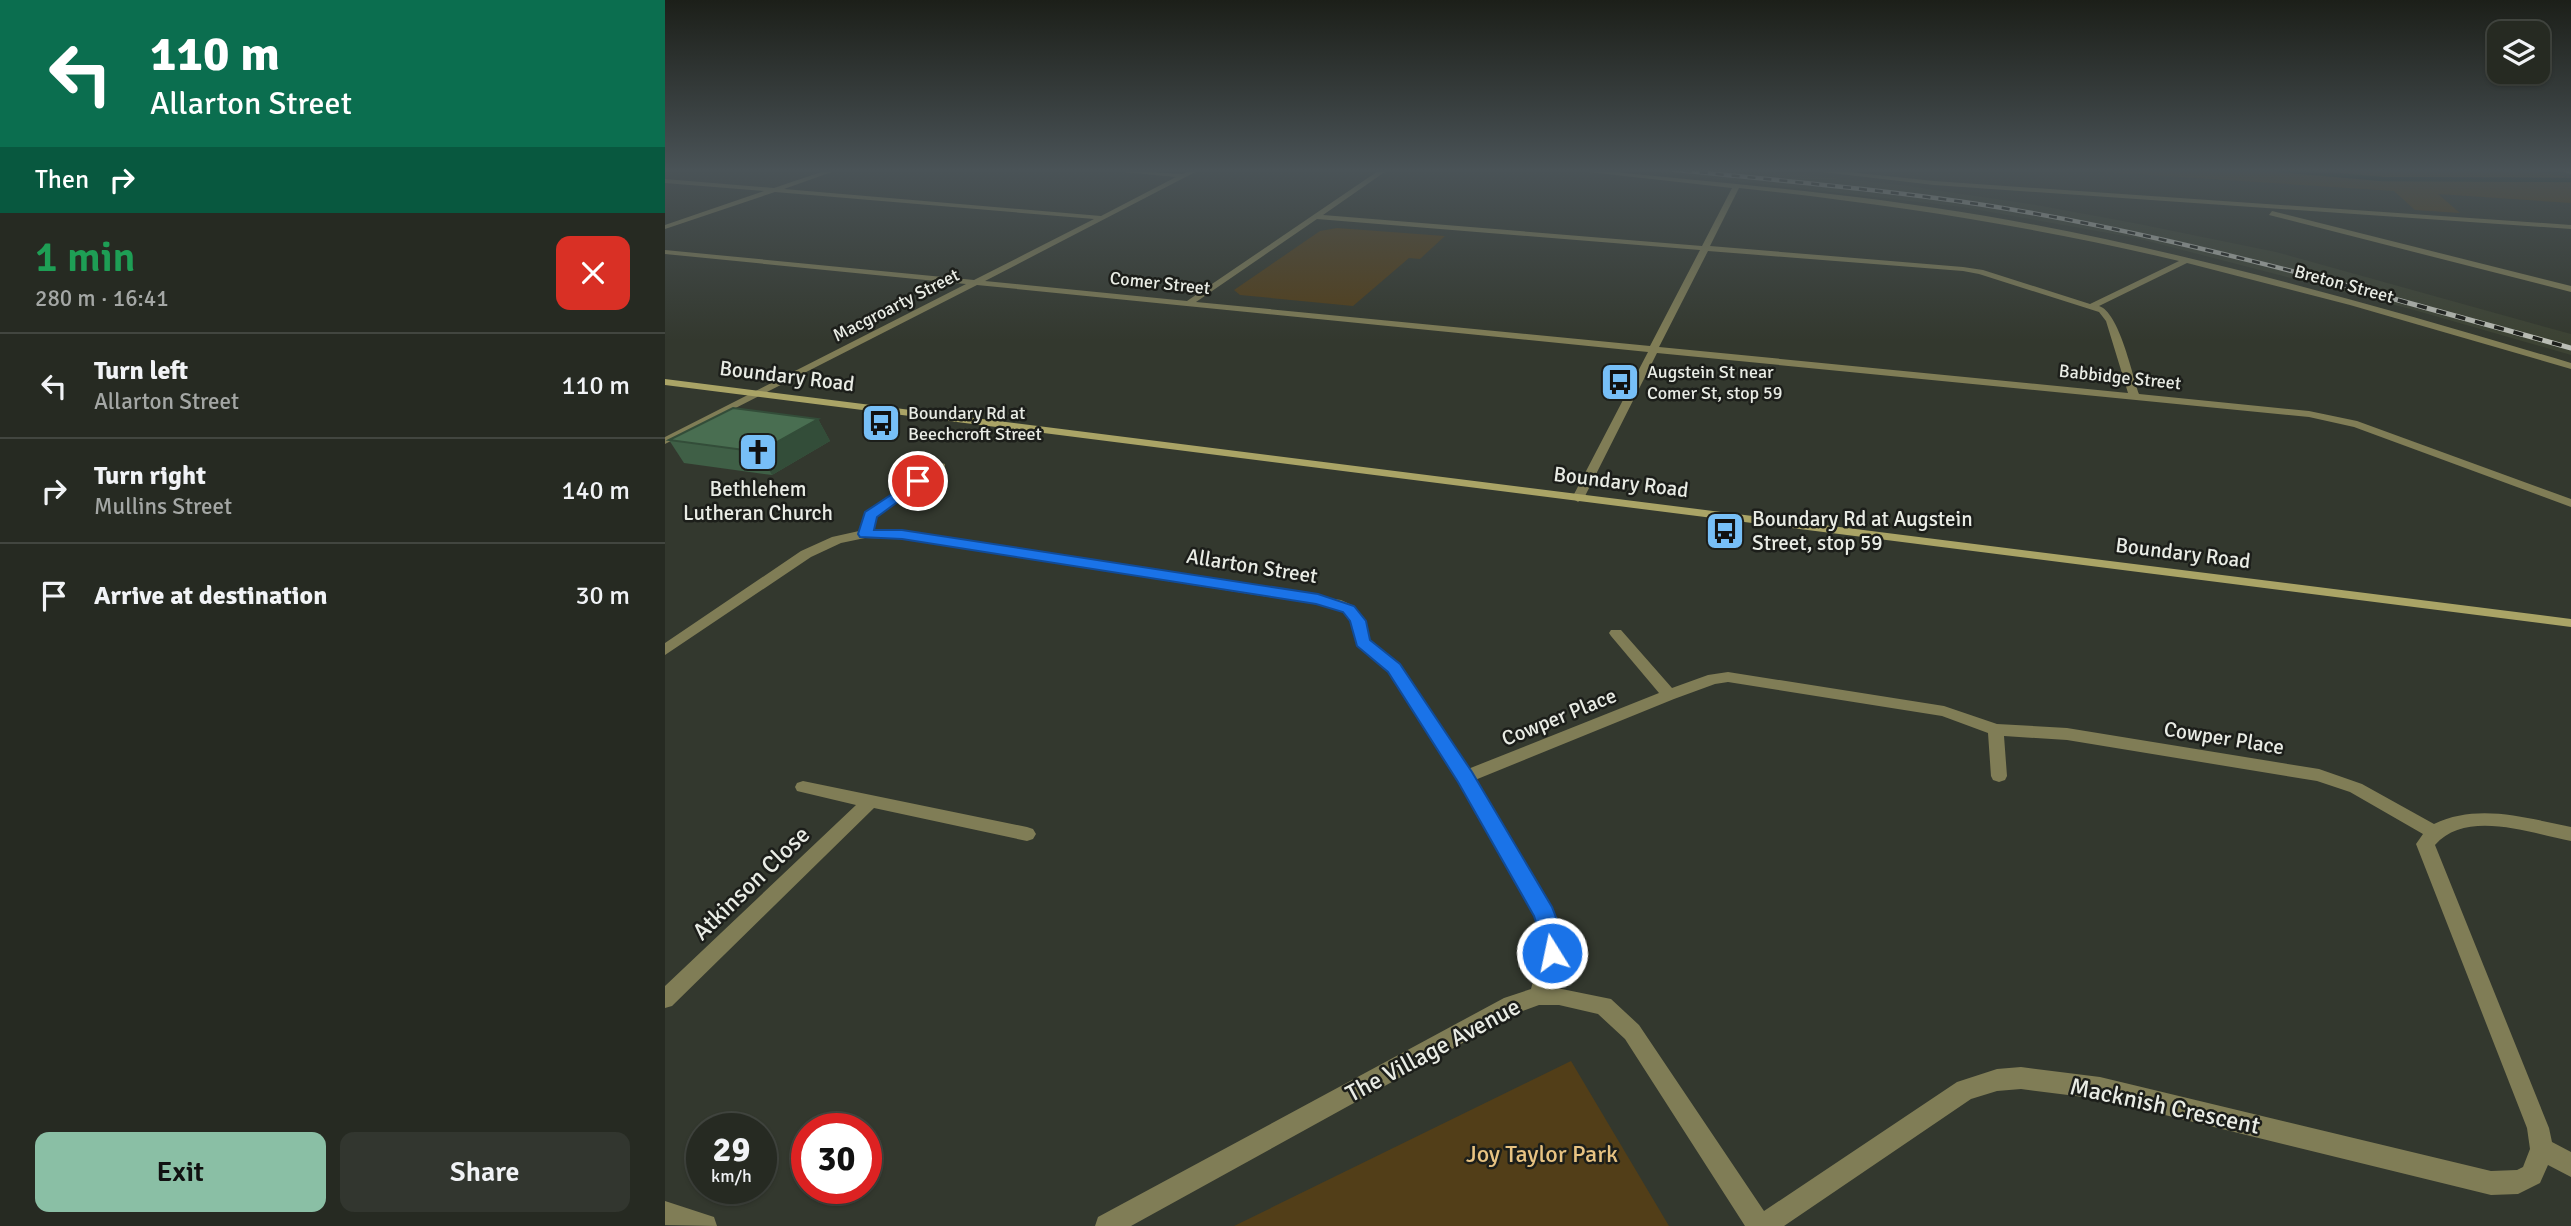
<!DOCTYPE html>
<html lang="en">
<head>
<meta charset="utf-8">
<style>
	body { margin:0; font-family:Signika,sans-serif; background:#32362f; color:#f1f3f6; height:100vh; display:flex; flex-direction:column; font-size:26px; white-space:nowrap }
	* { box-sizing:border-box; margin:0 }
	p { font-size:23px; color:#a4a7a5 }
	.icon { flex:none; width:38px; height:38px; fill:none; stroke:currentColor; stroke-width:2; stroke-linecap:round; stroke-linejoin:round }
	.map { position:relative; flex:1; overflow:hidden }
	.side { display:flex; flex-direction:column; background:#262a22; width:665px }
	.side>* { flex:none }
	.hud { background:#0b6e4f; color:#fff; overflow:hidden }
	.tools { position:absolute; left:1822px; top:21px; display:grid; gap:14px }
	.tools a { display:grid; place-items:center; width:63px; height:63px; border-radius:14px; background:#262a22; box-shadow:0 2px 5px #0004,0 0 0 2px #424640; font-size:35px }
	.speed { position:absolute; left:21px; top:1113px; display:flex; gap:14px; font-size:35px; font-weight:700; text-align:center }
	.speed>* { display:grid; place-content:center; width:91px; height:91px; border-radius:50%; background:#262a22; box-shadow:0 2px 5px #0004,0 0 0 2px #424640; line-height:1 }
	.speed small { font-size:18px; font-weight:400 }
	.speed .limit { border:10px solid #d22; background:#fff; color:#111 }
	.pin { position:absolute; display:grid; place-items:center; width:60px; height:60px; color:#fff; margin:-30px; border:4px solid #fff; border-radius:50%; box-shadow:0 2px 7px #0007 }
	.me { position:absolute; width:77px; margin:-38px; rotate:350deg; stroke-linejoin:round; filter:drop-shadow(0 0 5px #0008) }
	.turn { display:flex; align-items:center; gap:24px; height:147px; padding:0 35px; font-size:32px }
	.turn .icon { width:91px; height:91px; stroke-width:2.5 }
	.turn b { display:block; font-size:49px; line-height:60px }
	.then { display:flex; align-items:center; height:66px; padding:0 35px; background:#0003; gap:14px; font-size:26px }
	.round { display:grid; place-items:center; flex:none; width:74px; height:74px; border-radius:14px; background:#32362f }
	.headline { display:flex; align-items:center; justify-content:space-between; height:119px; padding:0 35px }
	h1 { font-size:42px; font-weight:600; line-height:52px; color:#1e9e55 }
	.primary-button { display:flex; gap:14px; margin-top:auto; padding:14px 35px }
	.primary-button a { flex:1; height:80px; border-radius:14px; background:#8abfa5; color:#111; font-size:28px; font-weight:600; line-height:80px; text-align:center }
	.primary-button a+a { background:#32362f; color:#f1f3f6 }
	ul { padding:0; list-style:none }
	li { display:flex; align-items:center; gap:21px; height:105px; padding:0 35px; border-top:2px solid #424640 }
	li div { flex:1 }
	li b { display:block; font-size:26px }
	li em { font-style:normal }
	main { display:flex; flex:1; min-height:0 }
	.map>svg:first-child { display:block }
	.built { fill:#3c4233 }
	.green { fill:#523e18 }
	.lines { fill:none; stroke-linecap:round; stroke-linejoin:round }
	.stream { stroke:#07241d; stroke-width:4.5 }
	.minor { fill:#807d56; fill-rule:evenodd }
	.secondary { fill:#aaa466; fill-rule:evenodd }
	.rail-far1-casing { stroke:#bbbeb6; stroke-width:4.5 }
	.rail-casing { stroke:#bbbeb6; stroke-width:5 }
	.rail-far1 { stroke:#1c1e1a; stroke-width:2.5; stroke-dasharray:8; stroke-linecap:butt }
	.rail { stroke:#1c1e1a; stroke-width:3.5; stroke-dasharray:10; stroke-linecap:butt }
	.wall { fill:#3f5f46 }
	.shaded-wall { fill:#334d39 }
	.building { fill:#496e51; stroke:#334d39; stroke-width:2 }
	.route { fill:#1a73e8; stroke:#114b97; stroke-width:2 }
	.labels { text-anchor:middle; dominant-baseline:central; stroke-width:5; stroke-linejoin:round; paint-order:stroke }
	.far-street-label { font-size:18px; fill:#e9ece5; stroke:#1c1e1a }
	.far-poi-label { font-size:18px; fill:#e9ece5; stroke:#1c1e1a; text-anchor:start }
	.street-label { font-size:21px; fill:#e9ece5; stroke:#1c1e1a }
	.poi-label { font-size:21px; fill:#e9ece5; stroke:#1c1e1a }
	.near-street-label { font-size:24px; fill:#e9ece5; stroke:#1c1e1a }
	.near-park-label { font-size:24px; fill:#e8c382; stroke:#1c1e1a }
</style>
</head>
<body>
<main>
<section class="side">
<div class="hud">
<div class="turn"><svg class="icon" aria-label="left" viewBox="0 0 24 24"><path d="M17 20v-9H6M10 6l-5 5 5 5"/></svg><div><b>110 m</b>Allarton Street</div></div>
<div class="then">Then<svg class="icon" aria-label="right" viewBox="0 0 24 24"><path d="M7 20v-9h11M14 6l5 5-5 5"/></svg></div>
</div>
<div class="headline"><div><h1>1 min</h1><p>280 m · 16:41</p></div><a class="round" style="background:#d93025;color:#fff"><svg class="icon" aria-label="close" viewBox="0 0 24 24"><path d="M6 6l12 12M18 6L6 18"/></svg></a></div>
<ul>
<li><svg class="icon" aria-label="left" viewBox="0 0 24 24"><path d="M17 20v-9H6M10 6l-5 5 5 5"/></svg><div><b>Turn left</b><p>Allarton Street</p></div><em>110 m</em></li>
<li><svg class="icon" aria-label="right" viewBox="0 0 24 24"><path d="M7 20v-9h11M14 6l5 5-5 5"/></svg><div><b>Turn right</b><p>Mullins Street</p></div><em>140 m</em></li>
<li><svg class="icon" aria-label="arrive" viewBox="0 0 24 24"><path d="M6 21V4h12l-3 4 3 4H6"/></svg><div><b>Arrive at destination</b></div><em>30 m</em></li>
</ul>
<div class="primary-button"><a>Exit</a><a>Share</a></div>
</section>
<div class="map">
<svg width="1906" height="1226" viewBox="0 0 1906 1226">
	<rect width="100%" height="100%" fill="#33382e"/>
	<!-- built -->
	<polygon class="built" points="963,169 1082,169 1236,185 1365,204 1469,223 1611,252 1906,334 1906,355 1749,310 1471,238 1297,207"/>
	<!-- green -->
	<g class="green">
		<polygon points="1391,169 1857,169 1906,178 1906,203 1773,194 1795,213 1750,210 1729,191"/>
		<polygon points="672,228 780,236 755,259 744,258 688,306 575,295 569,290 655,231"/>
		<polygon points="906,1061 1004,1226 569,1226"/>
	</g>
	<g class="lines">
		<!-- stream -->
		<polyline class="stream" points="1605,169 1717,179 1906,180"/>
		<!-- minor -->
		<g class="minor">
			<path d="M165,169h10l-56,20 317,27 75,-39 -84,-8 91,5 10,-5h8l-216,112 202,20 194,-132h8l-66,46 379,31 30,-58 -170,-19h24c133,14 267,24 400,47 198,34 392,90 585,147v6l-221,-64 -163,-42 -88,43c20,6 33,68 40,88l170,17 48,10 214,78v8l-217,-80 -45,-10 -652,-64 -73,145 -6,4 -6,-4 76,-146 -671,-67 -312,159v-7l301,-153 -301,-30v-4l309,30 120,-61 -319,-27 -110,37v-4l99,-34 -99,-8v-4l109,9zM1074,188c148,16 294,38 440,73l-89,43 -107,-34 -20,-3 -253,-21zM652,219l383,31 -50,96 -454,-44zM1043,251l255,20 16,3 120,38 7,9 22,72 -469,-46z"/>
			<polygon points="1132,169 1155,169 1269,181 1906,225 1906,229 1269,185"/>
			<polygon points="1607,211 1906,286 1906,292 1604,215"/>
			<path d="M276,463l4,1v4l-69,49 -4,13 30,1 439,69 13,6 9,12 6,22 30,25 69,104 191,-76 -48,-57 -2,-3 2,-3h10l51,58 36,-13 20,-3 216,34 53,18 70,4 252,41 43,15 72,40c44,-21 92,-6 137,3v14c-41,-8 -105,-32 -136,4l114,283 3,14 19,10v25l-23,-12 -8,18 -22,11 -27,1 -391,-96 -79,-10 -24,2 -26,8 -187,127h-39l-120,-187 -27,-25 -39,-9h-20l-22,8 -386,213h-36l3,-9 406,-219 27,-9 13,-48 -9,-25 -76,-135 -70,-110 -32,-26 -6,-24 -7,-9 -11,-5 -431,-68 -37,-1 -24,5 -30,14 -146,98v-12l136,-92 31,-14 27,-6 7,-19zM1063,682l214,34 46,17 3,43 2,4 6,2 6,-2 2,-4 -3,-40 63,4 250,41 33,11 73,42 -7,10 111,284 3,21 -7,18 -6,3 -26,1 -391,-94 -79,-10 -24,2 -40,13 -193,129 -125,-186 -28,-26 -59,-12 12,-46 -13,-33 -76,-128 199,-81 41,-15z"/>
			<polygon points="138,781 362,827 368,829 371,834 368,839 362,841 209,808 7,1006 0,1008 0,986 191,805 132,791 130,787 132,783"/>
			<polygon points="0,1201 49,1217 52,1226 0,1225"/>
		</g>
		<!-- secondary -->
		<g class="secondary">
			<polygon points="1892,169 1906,170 1906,174 1893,170"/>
			<polygon points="0,379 1906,619 1906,627 0,385"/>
		</g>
		<!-- rail-far1 casing -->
		<g class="rail-far1-casing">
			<path id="rail-far1" d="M1003,169c105,11 211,20 316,36 122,19 243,49 362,80"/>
		</g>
		<!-- rail casing -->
		<g class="rail-casing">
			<polyline id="rail" points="1675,284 1906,348"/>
		</g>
		<!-- rail-far1 -->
		<use href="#rail-far1" class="rail-far1"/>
		<!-- rail -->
		<use href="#rail" class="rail"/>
	</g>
	<!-- wall -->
	<polygon class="wall" points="153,419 165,441 107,475 19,463 4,440"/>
	<!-- shaded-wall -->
	<polygon class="shaded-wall" points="153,419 165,441 107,475 94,452"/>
	<!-- building -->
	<polygon class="building" points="68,408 153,419 94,452 4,440"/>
	<!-- sky -->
	<linearGradient id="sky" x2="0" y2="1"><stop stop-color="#1c1f19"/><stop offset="0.5" stop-color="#4a5357"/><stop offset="1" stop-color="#4a5357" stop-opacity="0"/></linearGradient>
	<rect width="1906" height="341" fill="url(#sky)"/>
	<!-- route -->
	<polygon class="route" points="253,477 257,478 257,484 212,517 209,530 237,530 653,594 689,606 701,621 705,640 735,664 807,772 887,907 900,941 895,960 887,963 879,960 876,953 877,941 869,916 793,782 723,672 692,646 685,621 678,612 651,604 237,539 195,537 193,534 200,512"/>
	<!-- icons -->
	<defs>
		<g id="bus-square" transform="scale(2.0125)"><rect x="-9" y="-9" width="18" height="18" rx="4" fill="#77bff7" stroke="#1c1e1a"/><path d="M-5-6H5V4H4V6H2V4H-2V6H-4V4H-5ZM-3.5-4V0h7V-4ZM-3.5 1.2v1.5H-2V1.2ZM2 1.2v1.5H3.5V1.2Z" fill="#111"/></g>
		<g id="church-square" transform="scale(2.0125)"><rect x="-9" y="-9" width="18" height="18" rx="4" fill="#77bff7" stroke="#1c1e1a"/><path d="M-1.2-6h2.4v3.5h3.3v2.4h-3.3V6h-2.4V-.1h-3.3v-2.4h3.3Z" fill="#111"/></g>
	</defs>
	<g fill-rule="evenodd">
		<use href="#bus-square" x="955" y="382"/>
		<use href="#bus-square" x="216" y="423"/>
		<use href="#church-square" x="93" y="452"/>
		<use href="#bus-square" x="1060" y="531"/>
	</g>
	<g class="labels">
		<!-- far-street labels -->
		<g class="far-street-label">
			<text transform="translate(495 283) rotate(6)">Comer Street</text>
			<text transform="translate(1679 284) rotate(15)">Breton Street</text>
			<text transform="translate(231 305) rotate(-27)">Macgroarty Street</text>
			<text transform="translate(1455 377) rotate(6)">Babbidge Street</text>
		</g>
		<!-- far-poi labels -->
		<g class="far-poi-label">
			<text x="982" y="372">Augstein St near<tspan x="982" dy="21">Comer St, stop 59</tspan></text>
			<text x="243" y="413">Boundary Rd at<tspan x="243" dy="21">Beechcroft Street</tspan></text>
		</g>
		<!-- street labels -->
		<g class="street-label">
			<text transform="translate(122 376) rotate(7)">Boundary Road</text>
			<text transform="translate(956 482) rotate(7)">Boundary Road</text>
			<text transform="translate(1518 553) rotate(7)">Boundary Road</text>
			<text transform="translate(587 566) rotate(9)">Allarton Street</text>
			<text transform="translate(894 717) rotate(-22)">Cowper Place</text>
			<text transform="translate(1559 738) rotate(9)">Cowper Place</text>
		</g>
		<!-- poi labels -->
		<g class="poi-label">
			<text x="93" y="489">Bethlehem<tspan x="93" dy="24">Lutheran Church</tspan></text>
			<text x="1087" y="519" text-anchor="start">Boundary Rd at Augstein<tspan x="1087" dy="24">Street, stop 59</tspan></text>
		</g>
		<!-- near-street labels -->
		<g class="near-street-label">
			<text transform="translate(86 883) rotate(-44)">Atkinson Close</text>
			<text transform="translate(768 1050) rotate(-28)">The Village Avenue</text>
			<text transform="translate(1500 1106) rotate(12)">Macknish Crescent</text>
		</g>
		<!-- near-park labels -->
		<g class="near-park-label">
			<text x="877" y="1154">Joy Taylor Park</text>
		</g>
	</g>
</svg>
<div class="tools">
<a><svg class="icon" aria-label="layers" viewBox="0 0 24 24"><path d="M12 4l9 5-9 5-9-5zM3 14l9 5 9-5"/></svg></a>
</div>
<div class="speed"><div>29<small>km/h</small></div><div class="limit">30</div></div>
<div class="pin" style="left:253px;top:481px;background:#d93025"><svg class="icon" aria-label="arrive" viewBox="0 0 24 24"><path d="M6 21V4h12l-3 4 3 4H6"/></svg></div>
<svg class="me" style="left:887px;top:953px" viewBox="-20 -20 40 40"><circle r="17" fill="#1a73e8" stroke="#fff" stroke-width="3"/><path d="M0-11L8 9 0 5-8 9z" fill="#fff"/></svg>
</div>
</main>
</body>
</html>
